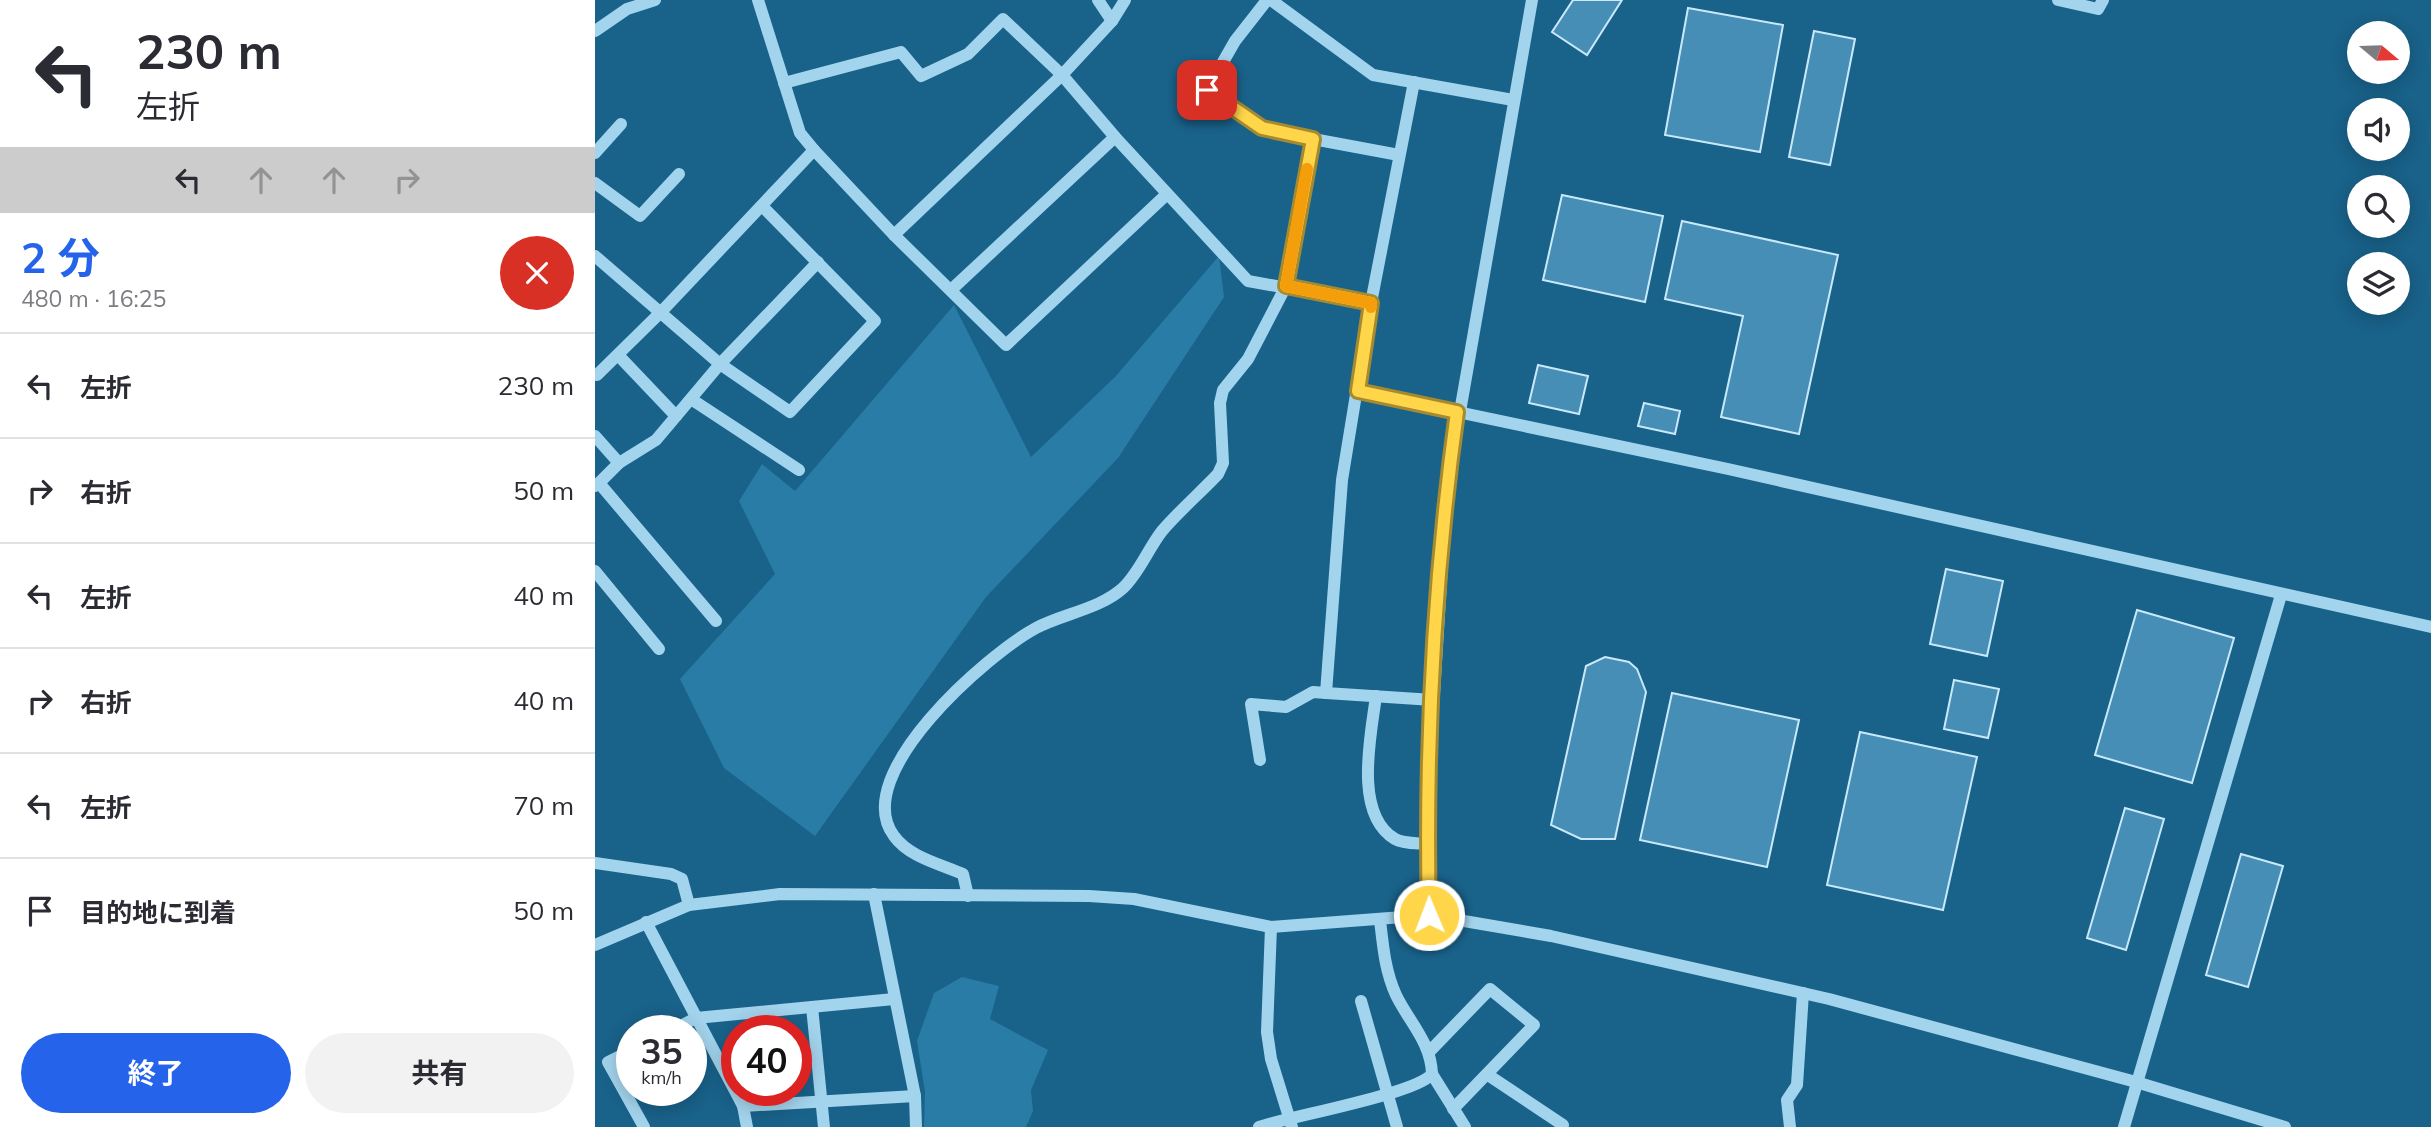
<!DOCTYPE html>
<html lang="ja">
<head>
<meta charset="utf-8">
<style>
	body { margin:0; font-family:Mulish,"Noto Sans JP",sans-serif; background:#f2f2f3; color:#2b2b33; height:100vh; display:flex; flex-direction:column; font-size:26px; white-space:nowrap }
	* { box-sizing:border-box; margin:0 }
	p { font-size:23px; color:#7c7c81 }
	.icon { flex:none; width:38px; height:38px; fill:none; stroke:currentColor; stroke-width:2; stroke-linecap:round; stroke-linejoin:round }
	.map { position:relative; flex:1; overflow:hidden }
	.panel { display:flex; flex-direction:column; background:#fff; width:595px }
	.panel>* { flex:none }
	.hud { background:#fff; color:#2b2b33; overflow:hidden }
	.needle { width:46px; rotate:109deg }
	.fabs { position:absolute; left:1752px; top:21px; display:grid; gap:14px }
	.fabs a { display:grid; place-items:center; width:63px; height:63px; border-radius:50%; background:#fff; box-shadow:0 4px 18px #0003; font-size:35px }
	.speed { position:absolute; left:21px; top:1015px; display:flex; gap:14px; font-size:35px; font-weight:700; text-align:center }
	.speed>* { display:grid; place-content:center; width:91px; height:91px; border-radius:50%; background:#fff; box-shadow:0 4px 18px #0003; line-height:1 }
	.speed small { font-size:18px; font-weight:400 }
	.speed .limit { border:10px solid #d22; background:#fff; color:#111 }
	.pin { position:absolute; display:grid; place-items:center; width:60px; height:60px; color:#fff; margin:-30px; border-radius:14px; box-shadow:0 4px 10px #0006 }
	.me { position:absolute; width:77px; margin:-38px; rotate:359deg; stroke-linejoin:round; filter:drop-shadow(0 0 5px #0008) }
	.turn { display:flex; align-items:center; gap:24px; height:147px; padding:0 21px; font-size:32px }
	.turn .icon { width:91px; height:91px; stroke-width:2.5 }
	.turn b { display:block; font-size:49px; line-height:60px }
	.lanes { display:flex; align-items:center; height:66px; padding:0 21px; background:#0003; justify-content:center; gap:35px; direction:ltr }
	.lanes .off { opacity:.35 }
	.round { display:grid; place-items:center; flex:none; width:74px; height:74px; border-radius:37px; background:#f2f2f3 }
	.summary { display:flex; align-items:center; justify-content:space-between; height:119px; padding:0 21px }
	h1 { font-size:42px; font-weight:700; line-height:52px; color:#2563eb }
	.primary-button { display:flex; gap:14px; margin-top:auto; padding:14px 21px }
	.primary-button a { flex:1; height:80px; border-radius:42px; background:#2563eb; color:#fff; font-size:28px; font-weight:700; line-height:80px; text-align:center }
	.primary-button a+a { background:#f2f2f3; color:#2b2b33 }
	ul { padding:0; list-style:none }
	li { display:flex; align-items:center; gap:21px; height:105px; padding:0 21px; border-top:2px solid #e1e1e2 }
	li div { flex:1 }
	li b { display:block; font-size:26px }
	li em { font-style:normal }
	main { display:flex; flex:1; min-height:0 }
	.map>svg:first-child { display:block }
	.green { fill:#297ca6 }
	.building { fill:#468eb5; stroke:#c9e9fa; stroke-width:2 }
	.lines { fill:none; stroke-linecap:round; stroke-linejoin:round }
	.minor { stroke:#a3d4ed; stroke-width:12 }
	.route-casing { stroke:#a68a30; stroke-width:18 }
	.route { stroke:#ffd54a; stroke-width:12 }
	.slow { stroke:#f59e0b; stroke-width:12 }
</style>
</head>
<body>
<main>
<section class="panel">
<div class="hud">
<div class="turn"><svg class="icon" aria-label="left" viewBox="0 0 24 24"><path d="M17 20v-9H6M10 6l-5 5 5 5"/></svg><div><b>230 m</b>左折</div></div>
<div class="lanes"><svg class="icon" aria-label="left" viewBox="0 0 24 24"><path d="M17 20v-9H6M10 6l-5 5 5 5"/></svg><svg class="icon off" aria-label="ahead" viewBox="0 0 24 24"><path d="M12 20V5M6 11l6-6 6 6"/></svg><svg class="icon off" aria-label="ahead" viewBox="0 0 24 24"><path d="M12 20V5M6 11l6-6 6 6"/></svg><svg class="icon off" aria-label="right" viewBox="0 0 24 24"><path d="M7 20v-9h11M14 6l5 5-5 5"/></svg></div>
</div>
<div class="summary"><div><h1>2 分</h1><p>480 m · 16:25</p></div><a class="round" style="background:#d93025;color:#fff"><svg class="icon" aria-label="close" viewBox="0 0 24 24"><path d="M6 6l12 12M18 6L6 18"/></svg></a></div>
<ul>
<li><svg class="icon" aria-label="left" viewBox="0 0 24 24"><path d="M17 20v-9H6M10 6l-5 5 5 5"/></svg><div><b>左折</b></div><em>230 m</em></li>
<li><svg class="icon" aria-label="right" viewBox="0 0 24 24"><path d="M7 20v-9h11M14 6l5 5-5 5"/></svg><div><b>右折</b></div><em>50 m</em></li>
<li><svg class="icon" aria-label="left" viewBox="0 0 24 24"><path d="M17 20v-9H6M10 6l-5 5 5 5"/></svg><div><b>左折</b></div><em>40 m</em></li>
<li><svg class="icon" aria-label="right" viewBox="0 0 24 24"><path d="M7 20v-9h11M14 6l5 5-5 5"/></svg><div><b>右折</b></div><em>40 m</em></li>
<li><svg class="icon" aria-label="left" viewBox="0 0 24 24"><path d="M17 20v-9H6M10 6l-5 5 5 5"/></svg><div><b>左折</b></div><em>70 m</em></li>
<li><svg class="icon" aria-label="arrive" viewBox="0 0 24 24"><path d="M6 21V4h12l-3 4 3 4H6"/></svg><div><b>目的地に到着</b></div><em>50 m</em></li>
</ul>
<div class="primary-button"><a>終了</a><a>共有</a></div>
</section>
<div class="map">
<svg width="1836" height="1127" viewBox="0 0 1836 1127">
	<rect width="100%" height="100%" fill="#19628a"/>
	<!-- green -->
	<g class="green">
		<polygon points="624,256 629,297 523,458 391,597 220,836 129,768 85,679 180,574 144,501 167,464 200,491 359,305 436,457 520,377"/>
		<polygon points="367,977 404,986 395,1019 453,1050 436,1090 438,1111 431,1127 329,1127 330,1092 322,1041 339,993"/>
	</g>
	<!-- building -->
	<g class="building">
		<polygon points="978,0 1027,0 992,55 957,32"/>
		<polygon points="1093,8 1188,25 1165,152 1070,135"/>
		<polygon points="1219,31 1260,39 1235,165 1194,157"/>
		<polygon points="967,195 1068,216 1050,302 948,280"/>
		<polygon points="1087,221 1243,255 1204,434 1126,417 1148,316 1070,299"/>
		<polygon points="943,365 993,376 984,414 934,403"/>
		<polygon points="1049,403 1085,411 1080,434 1043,426"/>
		<polygon points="1351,569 1408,581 1392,656 1335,644"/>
		<polygon points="1542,610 1639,638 1597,783 1500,755"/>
		<polygon points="1010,657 1034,662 1042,669 1051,692 1020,839 986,839 956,825 991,666"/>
		<polygon points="1359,680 1404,689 1393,738 1349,729"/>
		<polygon points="1077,693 1204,720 1172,867 1045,840"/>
		<polygon points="1265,732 1382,757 1348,910 1232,885"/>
		<polygon points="1530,808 1569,819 1531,950 1492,938"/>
		<polygon points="1646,854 1688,866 1653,987 1611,975"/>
	</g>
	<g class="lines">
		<!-- minor -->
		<g class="minor">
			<polyline points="163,0 205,133 219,150"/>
			<polyline points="503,0 517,21"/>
			<polyline points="672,0 640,41 612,90 667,128 718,139"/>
			<polyline points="676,0 778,75 918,100"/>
			<polyline points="1463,0 1503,9 1508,0"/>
			<polyline points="0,31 32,9 60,0"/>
			<polyline points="819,82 776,303 747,480 731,693 838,700"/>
			<polyline points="189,83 306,52 326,76 373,54 408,19 467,75 520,137 653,281 776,303"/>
			<polyline points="0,153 26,124"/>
			<polyline points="0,183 45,216 84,174"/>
			<polyline points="299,235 467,75 517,21 530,0"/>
			<polyline points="0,256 125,364 195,412 280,321 167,206"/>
			<polyline points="356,290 520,137"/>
			<polyline points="23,355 81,416"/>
			<polyline points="2,375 67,311 219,150 299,235 411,345 572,194"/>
			<polyline points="763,391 1133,469 1836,627"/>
			<polyline points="96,399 204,470"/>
			<polyline points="0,436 24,463"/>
			<polyline points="4,483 24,463 61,440 125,364 223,262"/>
			<polyline points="0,486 4,483 121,621"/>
			<polyline points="0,571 64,649"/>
			<path d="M781,696c-5,39 -23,118 19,143 8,5 24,4 32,5"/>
			<polyline points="665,760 656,704 691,707 718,692 731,693"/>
			<polyline points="0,863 76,874 87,879 94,905"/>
			<polyline points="279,894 320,1096 321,1127"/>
			<path d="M373,896l-5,-22c-23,-10 -54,-17 -69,-38 -46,-61 94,-182 142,-208 26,-14 64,-19 87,-40 16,-15 25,-39 39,-57 17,-20 38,-38 56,-57l5,-11 -3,-60 3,-13 25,-31 38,-73 27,-147 86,16"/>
			<polyline points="834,915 832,807 852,486 937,0"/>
			<polyline points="51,922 148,1106 152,1127"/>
			<polyline points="676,927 672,1032 676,1059 697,1127"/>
			<polyline points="0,945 94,905 185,894 494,896 539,899 676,927 834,915 956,936 1234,999 1541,1082 1690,1127"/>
			<polyline points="766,1001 802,1127"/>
			<polyline points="217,1007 229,1127"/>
			<polyline points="76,1031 101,1018 299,999"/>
			<polyline points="37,1050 13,1062 49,1127"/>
			<polyline points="834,1052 895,989 939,1025 858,1109"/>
			<polyline points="837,1074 870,1127"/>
			<polyline points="893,1075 968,1125 966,1127"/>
			<polyline points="148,1106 320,1096"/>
			<path d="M664,1127c32,-11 157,-33 173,-53 -1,-32 -23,-52 -36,-79 -11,-24 -13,-49 -16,-75"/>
			<polyline points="1195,1127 1192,1100 1202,1085 1208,993"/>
			<polyline points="1529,1127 1686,595"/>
		</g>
	</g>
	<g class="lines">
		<!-- route casing -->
		<g class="route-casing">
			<path id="route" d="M612,90l55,38 51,11 -27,147 85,17 -13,88 99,21c-23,166 -32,336 -28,503"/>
		</g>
		<!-- route -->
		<use href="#route" class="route"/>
		<!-- slow -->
		<polyline class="slow" points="712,169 691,286 776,303 776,307"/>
	</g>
</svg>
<div class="fabs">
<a><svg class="needle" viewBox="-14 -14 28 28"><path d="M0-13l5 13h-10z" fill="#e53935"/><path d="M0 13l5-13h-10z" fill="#7c7c81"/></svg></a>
<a><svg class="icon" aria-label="sound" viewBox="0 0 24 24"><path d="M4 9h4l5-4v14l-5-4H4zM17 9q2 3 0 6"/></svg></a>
<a><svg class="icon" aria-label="search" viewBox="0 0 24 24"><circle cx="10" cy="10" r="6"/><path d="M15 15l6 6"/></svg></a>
<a><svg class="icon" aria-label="layers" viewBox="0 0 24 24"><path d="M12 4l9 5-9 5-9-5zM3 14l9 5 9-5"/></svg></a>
</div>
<div class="speed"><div>35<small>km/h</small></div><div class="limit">40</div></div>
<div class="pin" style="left:612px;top:90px;background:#d93025"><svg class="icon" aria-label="arrive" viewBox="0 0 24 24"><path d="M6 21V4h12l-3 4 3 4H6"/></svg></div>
<svg class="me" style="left:834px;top:915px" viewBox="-20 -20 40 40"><circle r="17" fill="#ffd54a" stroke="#fff" stroke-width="3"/><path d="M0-11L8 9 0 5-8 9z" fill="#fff"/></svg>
</div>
</main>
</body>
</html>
